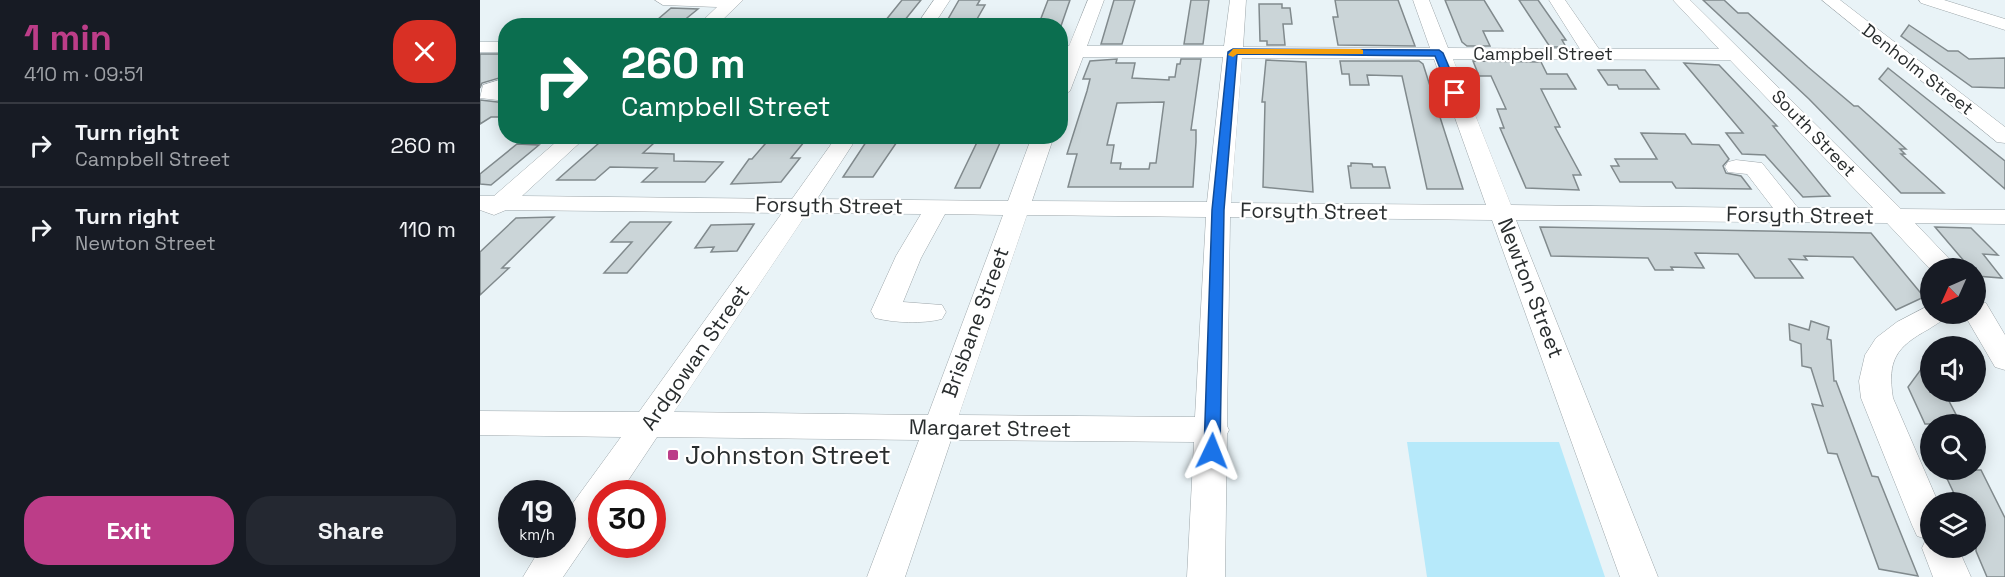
<!DOCTYPE html>
<html lang="en">
<head>
<meta charset="utf-8">
<style>
	body { margin:0; font-family:"Space Grotesk",sans-serif; background:#242831; color:#f1f3f6; height:100vh; display:flex; flex-direction:column; font-size:22px; white-space:nowrap }
	* { box-sizing:border-box; margin:0 }
	p { font-size:20px; color:#9ea1a6 }
	.icon { flex:none; width:33px; height:33px; fill:none; stroke:currentColor; stroke-width:2; stroke-linecap:round; stroke-linejoin:round }
	.map { position:relative; flex:1; overflow:hidden }
	.side { display:flex; flex-direction:column; background:#171b24; width:480px }
	.side>* { flex:none }
	.top-card { position:absolute; left:18px; top:18px; width:570px; height:126px; border-radius:24px; box-shadow:0 3px 15px #0003; background:#0b6e4f; color:#fff; overflow:hidden }
	.needle { width:39px; rotate:225deg }
	.tools { position:absolute; left:1440px; top:258px; display:grid; gap:12px }
	.tools a { display:grid; place-items:center; width:66px; height:66px; border-radius:50%; background:#171b24; box-shadow:0 3px 15px #0003; font-size:30px }
	.speed { position:absolute; left:18px; top:480px; display:flex; gap:12px; font-size:30px; font-weight:700; text-align:center }
	.speed>* { display:grid; place-content:center; width:78px; height:78px; border-radius:50%; background:#171b24; box-shadow:0 3px 15px #0003; line-height:1 }
	.speed small { font-size:15px; font-weight:400 }
	.speed .limit { border:9px solid #d22; background:#fff; color:#111 }
	.pin { position:absolute; display:grid; place-items:center; width:51px; height:51px; color:#fff; margin:-26px; border-radius:12px; box-shadow:0 3px 9px #0006 }
	.me { position:absolute; width:66px; margin:-33px; rotate:2deg; stroke-linejoin:round; filter:drop-shadow(0 0 4px #0008) }
	.turn { display:flex; align-items:center; gap:21px; height:126px; padding:0 24px; font-size:27px }
	.turn .icon { width:78px; height:78px; stroke-width:2.5 }
	.turn b { display:block; font-size:42px; line-height:51px }
	.round { display:grid; place-items:center; flex:none; width:63px; height:63px; border-radius:24px; background:#242831 }
	.overview { display:flex; align-items:center; justify-content:space-between; height:102px; padding:0 24px }
	h1 { font-size:36px; font-weight:700; line-height:45px; color:#bc3d88 }
	.cta { display:flex; gap:12px; margin-top:auto; padding:12px 24px }
	.cta a { flex:1; height:69px; border-radius:24px; background:#bc3d88; color:#fff; font-size:24px; font-weight:700; line-height:69px; text-align:center }
	.cta a+a { background:#242831; color:#f1f3f6 }
	ul { padding:0; list-style:none }
	li { display:flex; align-items:center; gap:18px; height:84px; padding:0 24px; border-top:2px solid #363941 }
	li div { flex:1 }
	li b { display:block; font-size:22px }
	li em { font-style:normal }
	main { display:flex; flex:1; min-height:0 }
	.map>svg:first-child { display:block }
	.green { fill:#b6e9fa }
	.building { fill:#cbd5d8; stroke:#818a8d; stroke-width:1.5; fill-rule:evenodd }
	.lines { fill:none; stroke-linecap:round; stroke-linejoin:round }
	.minor-casing { stroke:#9da6aa; stroke-width:1 }
	.minor { fill:#fff; fill-rule:evenodd }
	.route { fill:#1a73e8; stroke:#114b97; stroke-width:1.5 }
	.slow { fill:#f59e0b }
	.poi-dot { fill:#bc3d88; stroke:#fff; stroke-width:2 }
	.labels { text-anchor:middle; dominant-baseline:central; stroke-width:4.5; stroke-linejoin:round; paint-order:stroke }
	.far-street-label { font-size:18px; fill:#292d2e; stroke:#fff }
	.street-label { font-size:21px; fill:#292d2e; stroke:#fff }
	.near-poi-label { font-size:26px; fill:#292d2e; stroke:#fff; text-anchor:start }
</style>
</head>
<body>
<main>
<section class="side">
<div class="overview"><div><h1>1 min</h1><p>410 m · 09:51</p></div><a class="round" style="background:#d93025;color:#fff"><svg class="icon" aria-label="close" viewBox="0 0 24 24"><path d="M6 6l12 12M18 6L6 18"/></svg></a></div>
<ul>
<li><svg class="icon" aria-label="right" viewBox="0 0 24 24"><path d="M7 20v-9h11M14 6l5 5-5 5"/></svg><div><b>Turn right</b><p>Campbell Street</p></div><em>260 m</em></li>
<li><svg class="icon" aria-label="right" viewBox="0 0 24 24"><path d="M7 20v-9h11M14 6l5 5-5 5"/></svg><div><b>Turn right</b><p>Newton Street</p></div><em>110 m</em></li>
</ul>
<div class="cta"><a>Exit</a><a>Share</a></div>
</section>
<div class="map">
<svg width="1525" height="577" viewBox="0 0 1525 577">
	<rect width="100%" height="100%" fill="#e9f3f7"/>
	<!-- green -->
	<polygon class="green" points="927,442 1079,442 1125,577 947,577"/>
	<!-- building -->
	<g class="building">
		<polygon points="422,0 441,0 420,26 401,26"/>
		<polygon points="479,0 500,0 497,5 505,5 493,26 464,26"/>
		<polygon points="568,0 590,0 581,26 558,26"/>
		<polygon points="634,0 655,0 642,44 621,44"/>
		<polygon points="711,0 729,0 723,44 704,44"/>
		<polygon points="855,0 918,0 935,46 858,45 853,17 858,17"/>
		<polygon points="965,0 1004,0 1023,31 1003,31 1010,46 987,46 982,42"/>
		<polygon points="1039,0 1058,0 1086,40 1082,40 1086,47 1070,47"/>
		<polygon points="1223,0 1244,0 1258,13 1268,13 1328,67 1374,106 1378,106 1426,149 1420,149 1425,154 1421,154 1464,193 1421,193 1329,99"/>
		<polygon points="779,4 802,4 802,8 810,8 812,24 803,24 805,45 787,45 787,41 780,41"/>
		<polygon points="191,8 218,9 197,26 170,26"/>
		<polygon points="1429,25 1468,51 1478,51 1489,59 1525,58 1525,88 1492,87 1421,36"/>
		<polygon points="0,54 26,54 26,76 2,83 0,88"/>
		<path d="M637,59l-1,4h19l-3,15 37,2v-3h6l2,-13h3l1,-5h20l-10,71h5v12l-3,45h-125l9,-33h-10l20,-63 3,-12h-7l7,-18zM684,102l-8,61h-6l-1,6h-29l1,-6h-10l3,-18h-7l10,-42z"/>
		<polygon points="786,60 826,62 833,192 783,187 785,102 782,102"/>
		<polygon points="860,61 939,61 943,64 983,189 947,189 922,76 887,75 889,85 870,85 869,74 862,74"/>
		<polygon points="993,61 1061,62 1067,74 1087,74 1096,89 1061,89 1080,127 1075,127 1101,175 1093,175 1099,190 1046,188 1020,128 1024,128 1017,109 1026,109 1011,76 999,76"/>
		<polygon points="1204,63 1239,65 1297,126 1293,126 1350,196 1323,197 1285,155 1262,154 1246,133 1263,133"/>
		<polygon points="1408,68 1525,161 1525,189 1399,79"/>
		<polygon points="1118,70 1165,70 1179,89 1139,89 1137,85 1128,85"/>
		<polygon points="0,100 26,103 26,117 11,117 0,124"/>
		<polygon points="1161,133 1205,134 1212,144 1239,145 1249,159 1243,166 1246,173 1261,176 1271,189 1196,188 1192,182 1140,182 1131,166 1139,166 1135,159 1177,159"/>
		<polygon points="127,136 170,136 163,143 174,143 163,153 194,154 194,161 243,162 225,182 162,182 177,168 130,167 115,180 77,180"/>
		<polygon points="292,136 329,136 311,158 320,158 301,182 251,184 269,159 272,159"/>
		<polygon points="390,136 421,136 393,177 363,177"/>
		<polygon points="500,136 523,136 500,188 475,188"/>
		<polygon points="37,144 59,145 11,185 0,184 0,174"/>
		<polygon points="871,163 892,164 893,167 905,167 910,188 871,188 868,166 871,166"/>
		<polygon points="74,217 22,268 29,268 0,295 0,252 36,218"/>
		<polygon points="150,222 191,222 147,273 124,273 152,242 131,242"/>
		<polygon points="274,224 257,251 231,252 234,247 215,248 231,225"/>
		<polygon points="1060,227 1391,233 1444,297 1416,310 1373,257 1324,256 1327,260 1309,259 1323,278 1275,278 1258,254 1215,253 1224,268 1191,267 1193,270 1175,270 1168,258 1071,256"/>
		<polygon points="1455,227 1491,228 1518,255 1503,254 1522,278 1496,276 1496,268 1490,268"/>
		<polygon points="1331,321 1349,327 1347,339 1351,340 1354,381 1356,381 1392,476 1398,477 1438,576 1399,569 1357,454 1348,453 1332,404 1343,406 1331,368 1322,366 1321,344 1310,340 1309,324 1329,330"/>
		<polygon points="1450,357 1450,392 1476,392 1469,401 1481,424 1445,424 1428,387"/>
		<polygon points="1463,470 1501,470 1525,518 1525,577 1507,577 1496,551 1496,502 1478,502"/>
	</g>
	<g class="lines">
		<!-- minor casing -->
		<g class="minor-casing">
			<g id="minor">
				<polygon points="175,0 263,0 236,26 217,26 237,7 183,5"/>
				<polygon points="454,0 470,0 453,26 436,26"/>
				<path d="M608,0h16l-17,46h137l6,-46h16l-3,47 187,1 -17,-48h16l19,48 132,1 -31,-49h16l34,49h120l-46,-49h17l211,209 104,1v14l-90,-1 43,45 -28,1 -43,-46 -371,-3 142,357h-38l-128,-357 -262,-3 -3,209 2,4 -2,4 -2,143h-38l7,-135 -243,-2 -46,137h-38l52,-137 -262,-3 -38,57h-17v26l-39,57h-40l20,-33h19v-26l59,-81 -141,-2v-24l159,1 143,-199 -276,-3 -12,5 -14,-5v-14h14l69,-60h24l-65,60 270,3 45,-63h21l-41,63 191,2 24,-65h22l-22,65 175,1 16,-145h-140l-13,34 -10,6v-31l4,-9 -4,-1v-10h9zM762,58l192,1 52,146 -255,-2zM973,59l277,1 143,148h-75l-36,-45 -26,-3 -8,2 -3,5 3,5 19,2 26,34 -262,-3zM327,213l114,1 -25,42 -25,55 4,7c20,5 47,6 67,1l4,-7 -4,-7 -39,-3 18,-44 24,-44 58,1 -75,200 -254,-3zM547,215l179,2 -11,200 -236,-2z"/>
				<polygon points="1342,0 1360,0 1525,127 1525,143 1517,142"/>
				<polygon points="1439,0 1464,0 1525,19 1525,30 1441,3"/>
				<rect x="0" y="42" width="26" height="10"/>
				<polygon points="26,78 26,101 0,98 3,85"/>
				<polygon points="1496,301 1506,303 1525,335 1525,370 1515,367 1484,314 1496,314"/>
				<path d="M1450,305v9h17c-5,8 -11,10 -18,15 -33,18 -42,31 -36,69l45,104h-8v46h28l13,29h-38l-11,-29 4,-9 -9,-3 -5,-11 -51,-127 -2,-17 6,-26 11,-17 21,-16z"/>
			</g>
		</g>
		<!-- minor -->
		<use href="#minor" class="minor"/>
	</g>
	<!-- route -->
	<polygon class="route" points="753,49 959,50 963,53 980,93 975,96 970,93 955,56 757,54 744,210 740,451 738,456 726,456 724,451 732,210 748,52"/>
	<!-- slow -->
	<polygon class="slow" points="880,49 883,50 883,54 757,54 753,57 748,55 753,49"/>
	<!-- markers -->
	<rect class="poi-dot" x="187" y="449" width="12" height="12" rx="3"/>
	<g class="labels">
		<!-- far-street labels -->
		<g class="far-street-label">
			<text x="1063" y="53">Campbell Street</text>
			<text transform="translate(1438 69) rotate(38)">Denholm Street</text>
			<text transform="translate(1334 133) rotate(46)">South Street</text>
		</g>
		<!-- street labels -->
		<g class="street-label">
			<text transform="translate(349 205) rotate(1)">Forsyth Street</text>
			<text transform="translate(834 211) rotate(1)">Forsyth Street</text>
			<text transform="translate(1320 215) rotate(1)">Forsyth Street</text>
			<text transform="translate(1051 288) rotate(69)">Newton Street</text>
			<text transform="translate(495 322) rotate(-70)">Brisbane Street</text>
			<text transform="translate(215 357) rotate(-55)">Ardgowan Street</text>
			<text transform="translate(510 428) rotate(1)">Margaret Street</text>
		</g>
		<!-- near-poi labels -->
		<g class="near-poi-label">
			<text x="205" y="455">Johnston Street</text>
		</g>
	</g>
</svg>
<div class="tools">
<a><svg class="needle" viewBox="-14 -14 28 28"><path d="M0-13l5 13h-10z" fill="#e53935"/><path d="M0 13l5-13h-10z" fill="#9ea1a6"/></svg></a>
<a><svg class="icon" aria-label="sound" viewBox="0 0 24 24"><path d="M4 9h4l5-4v14l-5-4H4zM17 9q2 3 0 6"/></svg></a>
<a><svg class="icon" aria-label="search" viewBox="0 0 24 24"><circle cx="10" cy="10" r="6"/><path d="M15 15l6 6"/></svg></a>
<a><svg class="icon" aria-label="layers" viewBox="0 0 24 24"><path d="M12 4l9 5-9 5-9-5zM3 14l9 5 9-5"/></svg></a>
</div>
<div class="speed"><div>19<small>km/h</small></div><div class="limit">30</div></div>
<div class="pin" style="left:975px;top:93px;background:#d93025"><svg class="icon" aria-label="arrive" viewBox="0 0 24 24"><path d="M6 21V4h12l-3 4 3 4H6"/></svg></div>
<svg class="me" style="left:732px;top:451px" viewBox="-20 -20 40 40"><path d="M0-17L14 15 0 8-14 15z" fill="#1a73e8" stroke="#fff" stroke-width="4"/></svg>
<div class="top-card">
<div class="turn"><svg class="icon" aria-label="right" viewBox="0 0 24 24"><path d="M7 20v-9h11M14 6l5 5-5 5"/></svg><div><b>260 m</b>Campbell Street</div></div>
</div>
</div>
</main>
</body>
</html>
